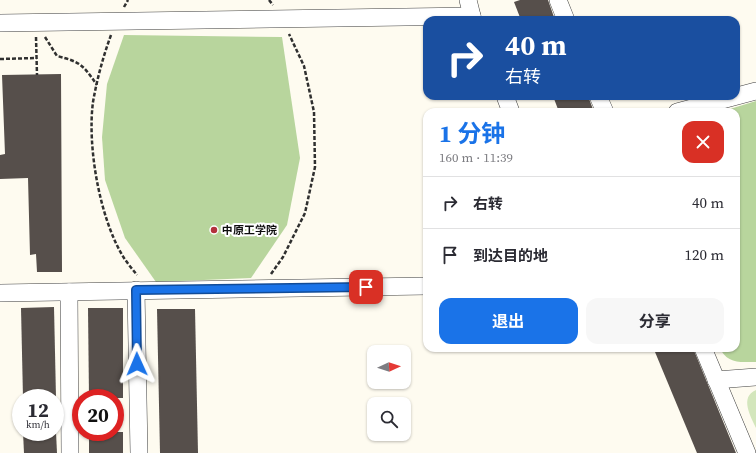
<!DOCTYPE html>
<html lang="zh">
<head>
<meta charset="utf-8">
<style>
	body { margin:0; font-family:"Source Serif 4","Noto Sans SC",serif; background:#f7f7f7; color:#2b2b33; height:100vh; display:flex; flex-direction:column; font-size:15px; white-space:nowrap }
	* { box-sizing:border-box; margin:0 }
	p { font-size:13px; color:#7c7c81 }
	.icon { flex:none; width:22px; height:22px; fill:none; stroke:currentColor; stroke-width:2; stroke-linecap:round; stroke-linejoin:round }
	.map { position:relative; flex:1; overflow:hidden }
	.details { position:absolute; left:423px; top:108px; width:317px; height:244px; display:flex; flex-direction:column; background:#fff; border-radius:12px; box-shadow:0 1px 3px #0004 }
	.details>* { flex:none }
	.hud { position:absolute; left:423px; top:16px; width:317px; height:84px; border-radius:12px; box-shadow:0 1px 3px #0004; background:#1a4fa0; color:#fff; overflow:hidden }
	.needle { width:26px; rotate:87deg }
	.controls { position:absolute; left:367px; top:345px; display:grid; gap:8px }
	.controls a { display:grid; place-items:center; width:44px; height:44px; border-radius:8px; background:#fff; box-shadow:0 1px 3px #0004; font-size:20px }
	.speed { position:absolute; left:12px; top:389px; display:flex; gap:8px; font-size:20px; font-weight:700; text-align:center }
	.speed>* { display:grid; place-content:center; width:52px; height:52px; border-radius:50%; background:#fff; box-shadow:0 1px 3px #0004; line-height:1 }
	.speed small { font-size:10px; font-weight:400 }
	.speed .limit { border:6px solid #d22; background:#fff; color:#111 }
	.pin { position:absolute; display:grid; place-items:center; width:34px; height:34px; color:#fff; margin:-17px; border-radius:8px; box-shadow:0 2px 6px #0006 }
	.me { position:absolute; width:44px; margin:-22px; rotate:359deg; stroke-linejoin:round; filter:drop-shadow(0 0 3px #0008) }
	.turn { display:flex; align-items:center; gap:14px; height:84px; padding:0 16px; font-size:18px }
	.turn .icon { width:52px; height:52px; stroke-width:2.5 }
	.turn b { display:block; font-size:28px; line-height:34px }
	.round { display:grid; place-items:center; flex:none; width:42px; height:42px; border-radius:12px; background:#f7f7f7 }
	.overview { display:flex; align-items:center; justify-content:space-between; height:68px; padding:0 16px }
	h1 { font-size:24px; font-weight:700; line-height:30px; color:#1a73e8 }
	.cta { display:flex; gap:8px; margin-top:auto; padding:8px 16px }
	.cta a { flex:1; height:46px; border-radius:12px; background:#1a73e8; color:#fff; font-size:16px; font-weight:700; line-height:46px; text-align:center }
	.cta a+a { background:#f7f7f7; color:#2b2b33 }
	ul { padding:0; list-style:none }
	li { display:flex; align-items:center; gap:12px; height:52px; padding:0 16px; border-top:1px solid #e1e1e2 }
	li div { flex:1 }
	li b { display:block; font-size:15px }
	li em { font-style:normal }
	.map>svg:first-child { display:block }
	.green { fill:#d3e6bc }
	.forest { fill:#b8d59d }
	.building { fill:#564f4b }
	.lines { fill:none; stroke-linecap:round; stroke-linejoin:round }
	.minor-casing { stroke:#414141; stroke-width:18 }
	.path { stroke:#303030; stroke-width:2.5; stroke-dasharray:4 2; stroke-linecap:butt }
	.minor { stroke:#fff; stroke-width:17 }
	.route-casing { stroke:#114b97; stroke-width:10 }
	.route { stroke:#1a73e8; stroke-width:7 }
	.poi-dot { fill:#b3313c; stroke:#fff; stroke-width:1.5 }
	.labels { text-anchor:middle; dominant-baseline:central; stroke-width:4; stroke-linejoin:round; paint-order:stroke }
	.poi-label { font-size:11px; font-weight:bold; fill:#0e0e0e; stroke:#fff; text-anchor:start }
</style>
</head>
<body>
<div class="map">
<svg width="756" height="453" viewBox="0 0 756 453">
	<rect width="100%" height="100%" fill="#fefbf0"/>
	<!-- green -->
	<path class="green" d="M756,390v38c-5,-11 -17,-31 0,-38z"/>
	<!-- forest -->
	<g class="forest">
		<polygon points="124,35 282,37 300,158 287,225 251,278 156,282 125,238 105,180 102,137 107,84"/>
		<path d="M756,101v261c-15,0 -29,2 -36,-14h16v-236h-16z"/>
	</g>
	<!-- building -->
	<g class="building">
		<polygon points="520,0 548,0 555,20 521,20 514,2"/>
		<polygon points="61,74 62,272 37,272 36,254 30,255 28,178 0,179 0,155 5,154 2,75"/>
		<polygon points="553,96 588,96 594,112 559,112"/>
		<polygon points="54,307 56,398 23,398 21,308"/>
		<polygon points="88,308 123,308 123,398 89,398"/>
		<polygon points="157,309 195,309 198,453 160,453"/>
		<polygon points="664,348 693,348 736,453 697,453 655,352"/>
		<polygon points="23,432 56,432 57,453 24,453"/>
		<rect x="89" y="432" width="34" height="21"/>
	</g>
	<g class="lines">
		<!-- minor casing -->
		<g class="minor-casing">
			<g id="minor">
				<polyline points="468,0 473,20"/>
				<polyline points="558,0 566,20"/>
				<polyline points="0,23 472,16"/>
				<polyline points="505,96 511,112"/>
				<polyline points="598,96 605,112"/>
				<polyline points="677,112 756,91"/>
				<polyline points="136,290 139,453"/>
				<polyline points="69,292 70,453"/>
				<polyline points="0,293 427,286"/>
				<polyline points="703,348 747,453"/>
				<polyline points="716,380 756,377"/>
			</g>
		</g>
		<!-- path -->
		<g class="path">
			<polyline points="269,0 273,5"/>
			<polyline points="124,7 128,0"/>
			<path d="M111,35c-8,22 -14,44 -18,67 -6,45 7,118 31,156 4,6 9,12 13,17"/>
			<polyline points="36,37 37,75"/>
			<path d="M45,37l12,19c24,6 26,9 40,29"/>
			<polyline points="0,59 37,58"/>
			<polyline points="271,274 283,257 305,213 315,167 314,112 304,66 289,34"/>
		</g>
		<!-- minor -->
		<use href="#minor" class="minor"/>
	</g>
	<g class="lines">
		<!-- route casing -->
		<g class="route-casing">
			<polyline id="route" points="137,364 136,290 366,287"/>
		</g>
		<!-- route -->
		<use href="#route" class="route"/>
	</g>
	<!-- markers -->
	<circle class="poi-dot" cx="214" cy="230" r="4"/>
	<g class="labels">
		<!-- poi labels -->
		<g class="poi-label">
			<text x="222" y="230">中原工学院</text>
		</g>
	</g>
</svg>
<div class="controls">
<a><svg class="needle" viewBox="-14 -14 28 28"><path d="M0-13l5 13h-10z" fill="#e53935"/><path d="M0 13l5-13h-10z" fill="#7c7c81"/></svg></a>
<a><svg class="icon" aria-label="search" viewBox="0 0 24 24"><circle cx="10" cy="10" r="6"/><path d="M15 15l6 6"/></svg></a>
</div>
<div class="speed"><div>12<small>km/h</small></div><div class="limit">20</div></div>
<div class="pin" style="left:366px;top:287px;background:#d93025"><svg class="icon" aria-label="arrive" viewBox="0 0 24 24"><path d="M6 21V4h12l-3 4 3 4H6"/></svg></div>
<svg class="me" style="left:137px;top:364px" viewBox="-20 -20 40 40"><path d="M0-17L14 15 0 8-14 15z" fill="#1a73e8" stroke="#fff" stroke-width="4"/></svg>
<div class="hud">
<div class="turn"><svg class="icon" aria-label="right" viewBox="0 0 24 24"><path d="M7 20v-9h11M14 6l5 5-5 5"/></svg><div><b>40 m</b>右转</div></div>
</div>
<section class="details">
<div class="overview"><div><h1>1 分钟</h1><p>160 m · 11:39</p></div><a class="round" style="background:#d93025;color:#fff"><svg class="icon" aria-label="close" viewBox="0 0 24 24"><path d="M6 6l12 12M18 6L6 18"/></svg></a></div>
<ul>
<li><svg class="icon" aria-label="right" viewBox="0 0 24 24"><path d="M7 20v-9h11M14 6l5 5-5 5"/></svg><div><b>右转</b></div><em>40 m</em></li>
<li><svg class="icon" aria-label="arrive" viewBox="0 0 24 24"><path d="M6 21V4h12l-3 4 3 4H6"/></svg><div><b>到达目的地</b></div><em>120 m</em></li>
</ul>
<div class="cta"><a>退出</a><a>分享</a></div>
</section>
</div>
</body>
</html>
